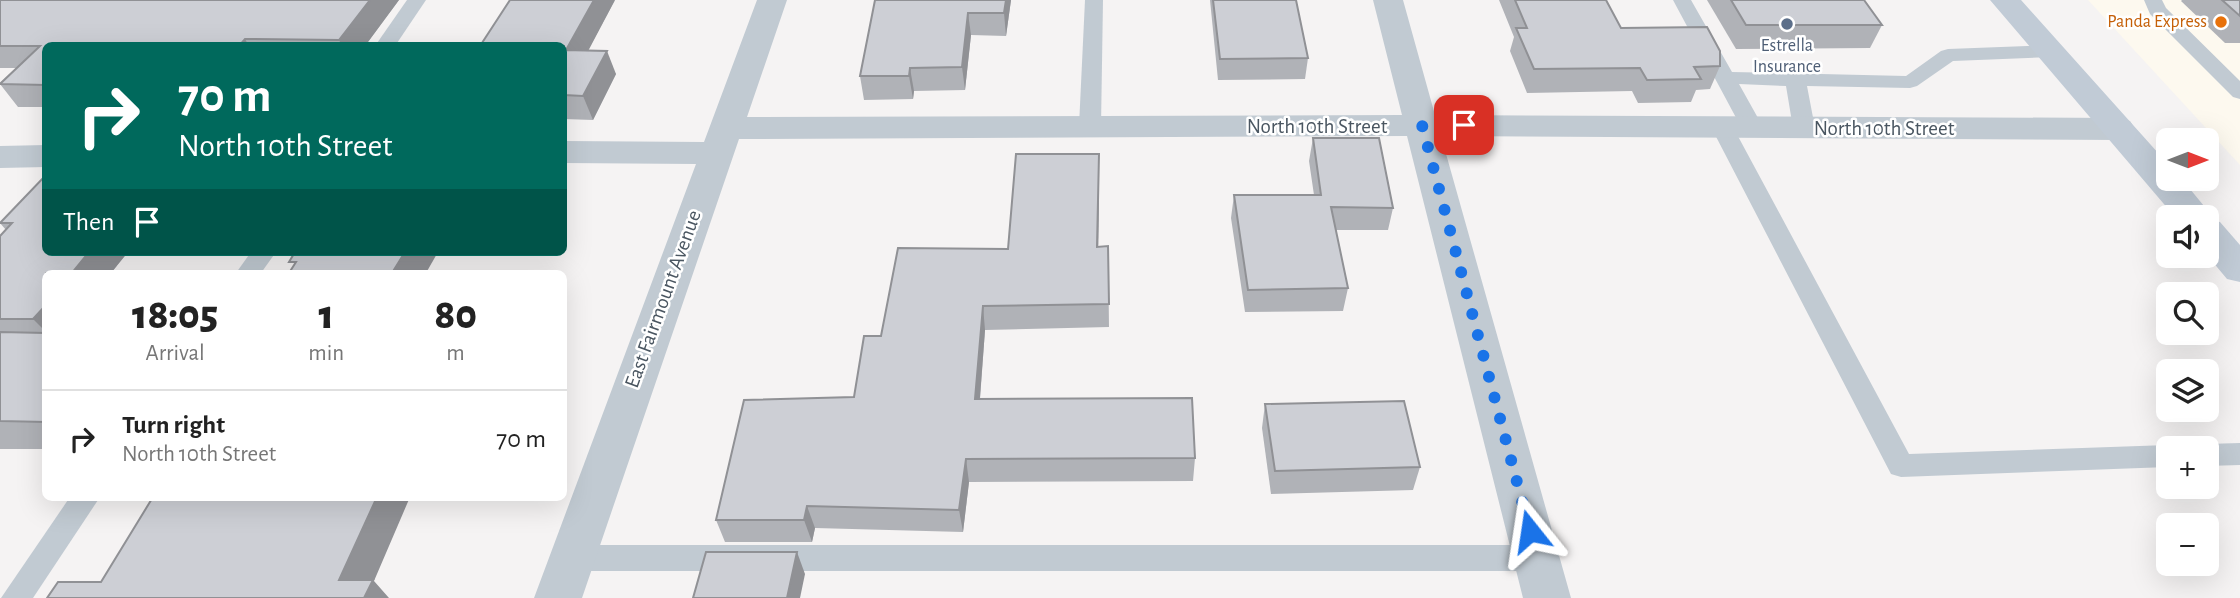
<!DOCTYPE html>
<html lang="en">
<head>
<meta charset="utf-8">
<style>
	body { margin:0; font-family:"Alegreya Sans",sans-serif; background:#f6f6f6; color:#222; height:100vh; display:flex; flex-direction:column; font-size:26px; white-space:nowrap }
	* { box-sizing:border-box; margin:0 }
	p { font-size:23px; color:#767676 }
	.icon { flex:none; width:38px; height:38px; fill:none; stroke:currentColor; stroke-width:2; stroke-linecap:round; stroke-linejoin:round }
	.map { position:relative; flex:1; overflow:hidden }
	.drawer { position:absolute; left:42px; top:270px; width:525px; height:231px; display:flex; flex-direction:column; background:#fff; border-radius:10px; box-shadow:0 7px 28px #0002 }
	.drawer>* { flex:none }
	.hud { position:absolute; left:42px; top:42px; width:525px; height:214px; border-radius:10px; box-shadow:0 7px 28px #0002; background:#00695c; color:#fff; overflow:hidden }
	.needle { width:46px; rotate:90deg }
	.controls { position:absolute; left:2156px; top:128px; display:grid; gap:14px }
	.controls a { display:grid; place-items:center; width:63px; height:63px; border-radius:10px; background:#fff; box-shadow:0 7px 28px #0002; font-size:35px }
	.pin { position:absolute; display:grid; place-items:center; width:60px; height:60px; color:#fff; margin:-30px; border-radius:14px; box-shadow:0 4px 10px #0006 }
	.me { position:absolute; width:77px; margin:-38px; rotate:345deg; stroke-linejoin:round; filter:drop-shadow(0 0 5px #0008) }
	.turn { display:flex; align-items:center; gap:24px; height:147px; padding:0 21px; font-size:32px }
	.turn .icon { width:91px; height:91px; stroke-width:2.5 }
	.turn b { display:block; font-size:49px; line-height:60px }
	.then { display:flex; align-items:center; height:66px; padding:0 21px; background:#0003; gap:14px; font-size:26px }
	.eta { display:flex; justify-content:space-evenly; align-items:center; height:119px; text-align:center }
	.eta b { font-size:42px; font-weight:800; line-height:49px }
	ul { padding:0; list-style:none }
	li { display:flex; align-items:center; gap:21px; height:98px; padding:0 21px; border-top:2px solid #e0e0e0 }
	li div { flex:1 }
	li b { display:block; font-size:26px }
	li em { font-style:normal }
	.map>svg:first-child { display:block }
	.commercial { fill:#fdf9ef }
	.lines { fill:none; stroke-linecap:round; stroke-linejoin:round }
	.lane { fill:#c1cad2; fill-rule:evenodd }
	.street { fill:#c1cad2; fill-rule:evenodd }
	.secondary { fill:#c1cbd6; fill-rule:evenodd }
	.wall { fill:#b0b2b7 }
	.shaded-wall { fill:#909195 }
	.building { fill:#cdcfd5; stroke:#909195; stroke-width:2 }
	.route { stroke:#1a73e8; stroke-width:12; stroke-dasharray:0 21.6 }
	.food-dot { fill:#e8710a; stroke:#fff; stroke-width:2.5 }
	.service-dot { fill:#5c6f8a; stroke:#fff; stroke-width:2.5 }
	.labels { text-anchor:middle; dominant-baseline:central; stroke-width:5; stroke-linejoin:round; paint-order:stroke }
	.far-food-label { font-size:18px; fill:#c56008; stroke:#fff; text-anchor:end }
	.far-service-label { font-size:18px; fill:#4e5e75; stroke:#fff }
	.street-label { font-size:21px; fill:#4a5661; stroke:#fff }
</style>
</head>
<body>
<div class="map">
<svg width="2240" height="598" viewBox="0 0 2240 598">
	<rect width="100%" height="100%" fill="#f5f3f3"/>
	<!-- commercial -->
	<polygon class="commercial" points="2088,0 2240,0 2240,165"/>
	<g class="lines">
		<!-- lane -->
		<g class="lane">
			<polygon points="407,0 426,0 395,46 375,46"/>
			<polygon points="1085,0 1103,0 1101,126 1098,131 1082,131 1079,126"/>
			<polygon points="1673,0 1691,0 1732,72 1906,76 1941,51 1948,49 2050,45 2057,47 2060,51 2057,55 2050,57 1953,61 1917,86 1910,88 1807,86 1815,128 1812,133 1796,133 1793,128 1786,86 1739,84 1763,127 1760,132 1744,132 1741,127"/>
			<polygon points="2144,0 2162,0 2166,8 2240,81 2240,99 2233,97 2150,14"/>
			<polygon points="1722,120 1730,122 1733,127 1909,454 2168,445 2178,448 2168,448 2168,467 1901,477 1891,474 1711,127 1714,122"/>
			<polygon points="251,252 276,252 261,273 236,273"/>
			<polygon points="2240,443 2240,465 2207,466 2207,448 2197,448 2207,444"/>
			<polygon points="70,497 100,497 33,598 1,598"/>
			<polygon points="572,545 1537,545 1547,549 1552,558 1547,567 1537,571 572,571 562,567 557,558 562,549"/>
		</g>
		<!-- street -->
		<g class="street">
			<polygon points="757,0 787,0 747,117 1402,115 1373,0 1403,0 1435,115 2118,118 2130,121 2135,129 2130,137 2118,140 1441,136 1571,598 1523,598 1407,136 739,139 582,598 534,598 696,164 564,163 564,141 704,142"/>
			<polygon points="46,145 46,167 0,168 0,146"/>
		</g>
		<!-- secondary -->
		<polygon class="secondary" points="1990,0 2021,0 2168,164 2168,178 2181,178 2213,217 2211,220 2220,222 2240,245 2240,282 2227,279 2207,255 2207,217 2175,217"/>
	</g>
	<!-- wall -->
	<g class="wall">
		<polygon points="0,0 399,0 365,46 46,46 46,107 18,107 0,84 0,83 16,68 0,68"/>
		<polygon points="615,0 588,50 616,74 593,120 564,119 564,46"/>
		<polygon points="875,0 1011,0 1006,36 971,35 965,90 914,91 913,99 864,100 860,76"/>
		<polygon points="1210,0 1296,0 1308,58 1305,79 1218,80"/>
		<polygon points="1499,0 1606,0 1621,28 1720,66 1710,89 1696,90 1691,102 1638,103 1632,91 1527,93 1510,51 1514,37"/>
		<polygon points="1707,0 1864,0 1882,25 1870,48 1736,49"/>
		<polygon points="2182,0 2240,0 2240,43 2225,43 2181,1"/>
		<polygon points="1313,138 1393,208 1388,230 1336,230 1348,288 1343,311 1245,312 1231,218 1234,195 1314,195 1309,161"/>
		<polygon points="46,175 46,252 128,252 111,273 46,273 46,449 0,449 0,236 6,230 0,223"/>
		<polygon points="1099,178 1098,247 1108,246 1109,327 985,330 980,399 1195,458 1193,481 969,482 963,532 815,528 812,542 725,542 716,520 854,397 881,336 1008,249"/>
		<polygon points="1265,404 1420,467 1413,490 1271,494 1262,428"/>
	</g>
	<!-- shaded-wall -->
	<g class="shaded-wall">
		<polygon points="370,0 399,0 365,46 342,46 339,40"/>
		<polygon points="594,0 615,0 576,74 566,50"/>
		<polygon points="1006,0 1011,0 1006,36 1004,13"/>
		<polygon points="968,13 971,35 965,90 962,67"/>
		<polygon points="245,39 249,46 239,46"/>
		<polygon points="607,51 616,74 593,120 583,96"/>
		<polygon points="910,68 914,91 913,99 909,76"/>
		<polygon points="1099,154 1099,178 1098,271 1097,247"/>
		<polygon points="89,252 128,252 111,273 72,273"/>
		<polygon points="405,252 438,252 426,273 392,273"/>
		<polygon points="46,305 46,332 33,319"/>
		<polygon points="983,306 985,330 978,423 975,399"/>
		<polygon points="966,459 969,482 963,532 959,510"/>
		<polygon points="377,497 410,497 374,581 389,598 355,598 339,580"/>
		<polygon points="807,506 815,528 812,542 804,520"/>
		<polygon points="797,552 805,574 800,598 787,598"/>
	</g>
	<!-- building -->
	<g class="building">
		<polygon points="0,0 370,0 339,40 245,39 239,46 46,46 46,85 0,84 40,46 0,46"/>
		<polygon points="510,0 594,0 566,50 607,51 583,96 564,95 564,46 480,46"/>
		<polygon points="875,0 1006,0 1004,13 968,13 962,67 910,68 909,76 860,76"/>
		<polygon points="1213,0 1296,0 1308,58 1220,59"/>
		<polygon points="1515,0 1606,0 1621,28 1707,27 1720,51 1720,66 1694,67 1701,79 1647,80 1640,68 1534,69 1516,28 1527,28"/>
		<polygon points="1731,0 1864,0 1882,25 1746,25"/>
		<polygon points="2222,0 2240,0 2240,16"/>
		<polygon points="1313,138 1379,138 1393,208 1331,207 1348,288 1248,290 1234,195 1321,195"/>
		<polygon points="1016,154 1099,154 1097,247 1108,246 1109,304 983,306 975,399 1192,398 1195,458 966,459 959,510 807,506 804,520 716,520 744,400 854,397 864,336 881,336 898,248 1008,249"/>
		<polygon points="46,175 46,252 89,252 72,273 46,273 46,305 33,319 0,319 0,236 12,223 0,223"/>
		<polygon points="295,252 405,252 392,273 289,273 296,262 289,262"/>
		<polygon points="0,332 46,333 46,422 0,421"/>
		<polygon points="1404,401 1420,467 1275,471 1265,404"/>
		<polygon points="153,497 377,497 339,580 373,580 364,598 47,598 58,582 101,582"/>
		<polygon points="706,552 797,552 787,598 693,598"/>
	</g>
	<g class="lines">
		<!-- route -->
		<polyline class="route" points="1464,125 1422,125 1530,531"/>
	</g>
	<!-- markers -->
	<circle class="food-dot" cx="2221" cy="22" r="7"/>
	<circle class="service-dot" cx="1787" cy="24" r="7"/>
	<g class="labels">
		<!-- far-food labels -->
		<g class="far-food-label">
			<text x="2207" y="22">Panda Express</text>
		</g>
		<!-- far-service labels -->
		<g class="far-service-label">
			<text x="1787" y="46">Estrella<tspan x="1787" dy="21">Insurance</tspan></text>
		</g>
		<!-- street labels -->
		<g class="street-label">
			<text x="1317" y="126">North 10th Street</text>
			<text x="1884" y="128">North 10th Street</text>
			<text transform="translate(663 299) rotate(-70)">East Fairmount Avenue</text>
		</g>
	</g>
</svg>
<div class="controls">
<a><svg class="needle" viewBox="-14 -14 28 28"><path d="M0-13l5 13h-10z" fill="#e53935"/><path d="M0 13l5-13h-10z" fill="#767676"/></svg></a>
<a><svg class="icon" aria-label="sound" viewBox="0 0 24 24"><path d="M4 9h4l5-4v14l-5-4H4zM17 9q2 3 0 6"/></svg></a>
<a><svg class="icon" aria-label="search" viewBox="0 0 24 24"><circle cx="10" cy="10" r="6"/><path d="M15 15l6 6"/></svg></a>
<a><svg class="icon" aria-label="layers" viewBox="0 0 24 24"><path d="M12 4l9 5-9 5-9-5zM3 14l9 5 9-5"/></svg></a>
<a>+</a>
<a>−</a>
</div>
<div class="pin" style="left:1464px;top:125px;background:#d93025"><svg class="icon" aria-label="arrive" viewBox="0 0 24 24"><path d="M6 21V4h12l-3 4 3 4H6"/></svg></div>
<svg class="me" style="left:1530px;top:531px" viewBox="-20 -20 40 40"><path d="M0-17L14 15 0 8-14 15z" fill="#1a73e8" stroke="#fff" stroke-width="4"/></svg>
<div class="hud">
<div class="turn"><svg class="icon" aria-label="right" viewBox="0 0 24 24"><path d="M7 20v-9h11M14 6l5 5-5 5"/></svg><div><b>70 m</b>North 10th Street</div></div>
<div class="then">Then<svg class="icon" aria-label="arrive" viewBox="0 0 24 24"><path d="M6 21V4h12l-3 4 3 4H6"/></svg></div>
</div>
<section class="drawer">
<div class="eta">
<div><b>18:05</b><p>Arrival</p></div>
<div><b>1</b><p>min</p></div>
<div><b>80</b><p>m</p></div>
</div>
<ul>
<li><svg class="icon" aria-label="right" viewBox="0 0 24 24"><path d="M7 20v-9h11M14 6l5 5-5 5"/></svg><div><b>Turn right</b><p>North 10th Street</p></div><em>70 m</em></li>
</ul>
</section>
</div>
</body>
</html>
